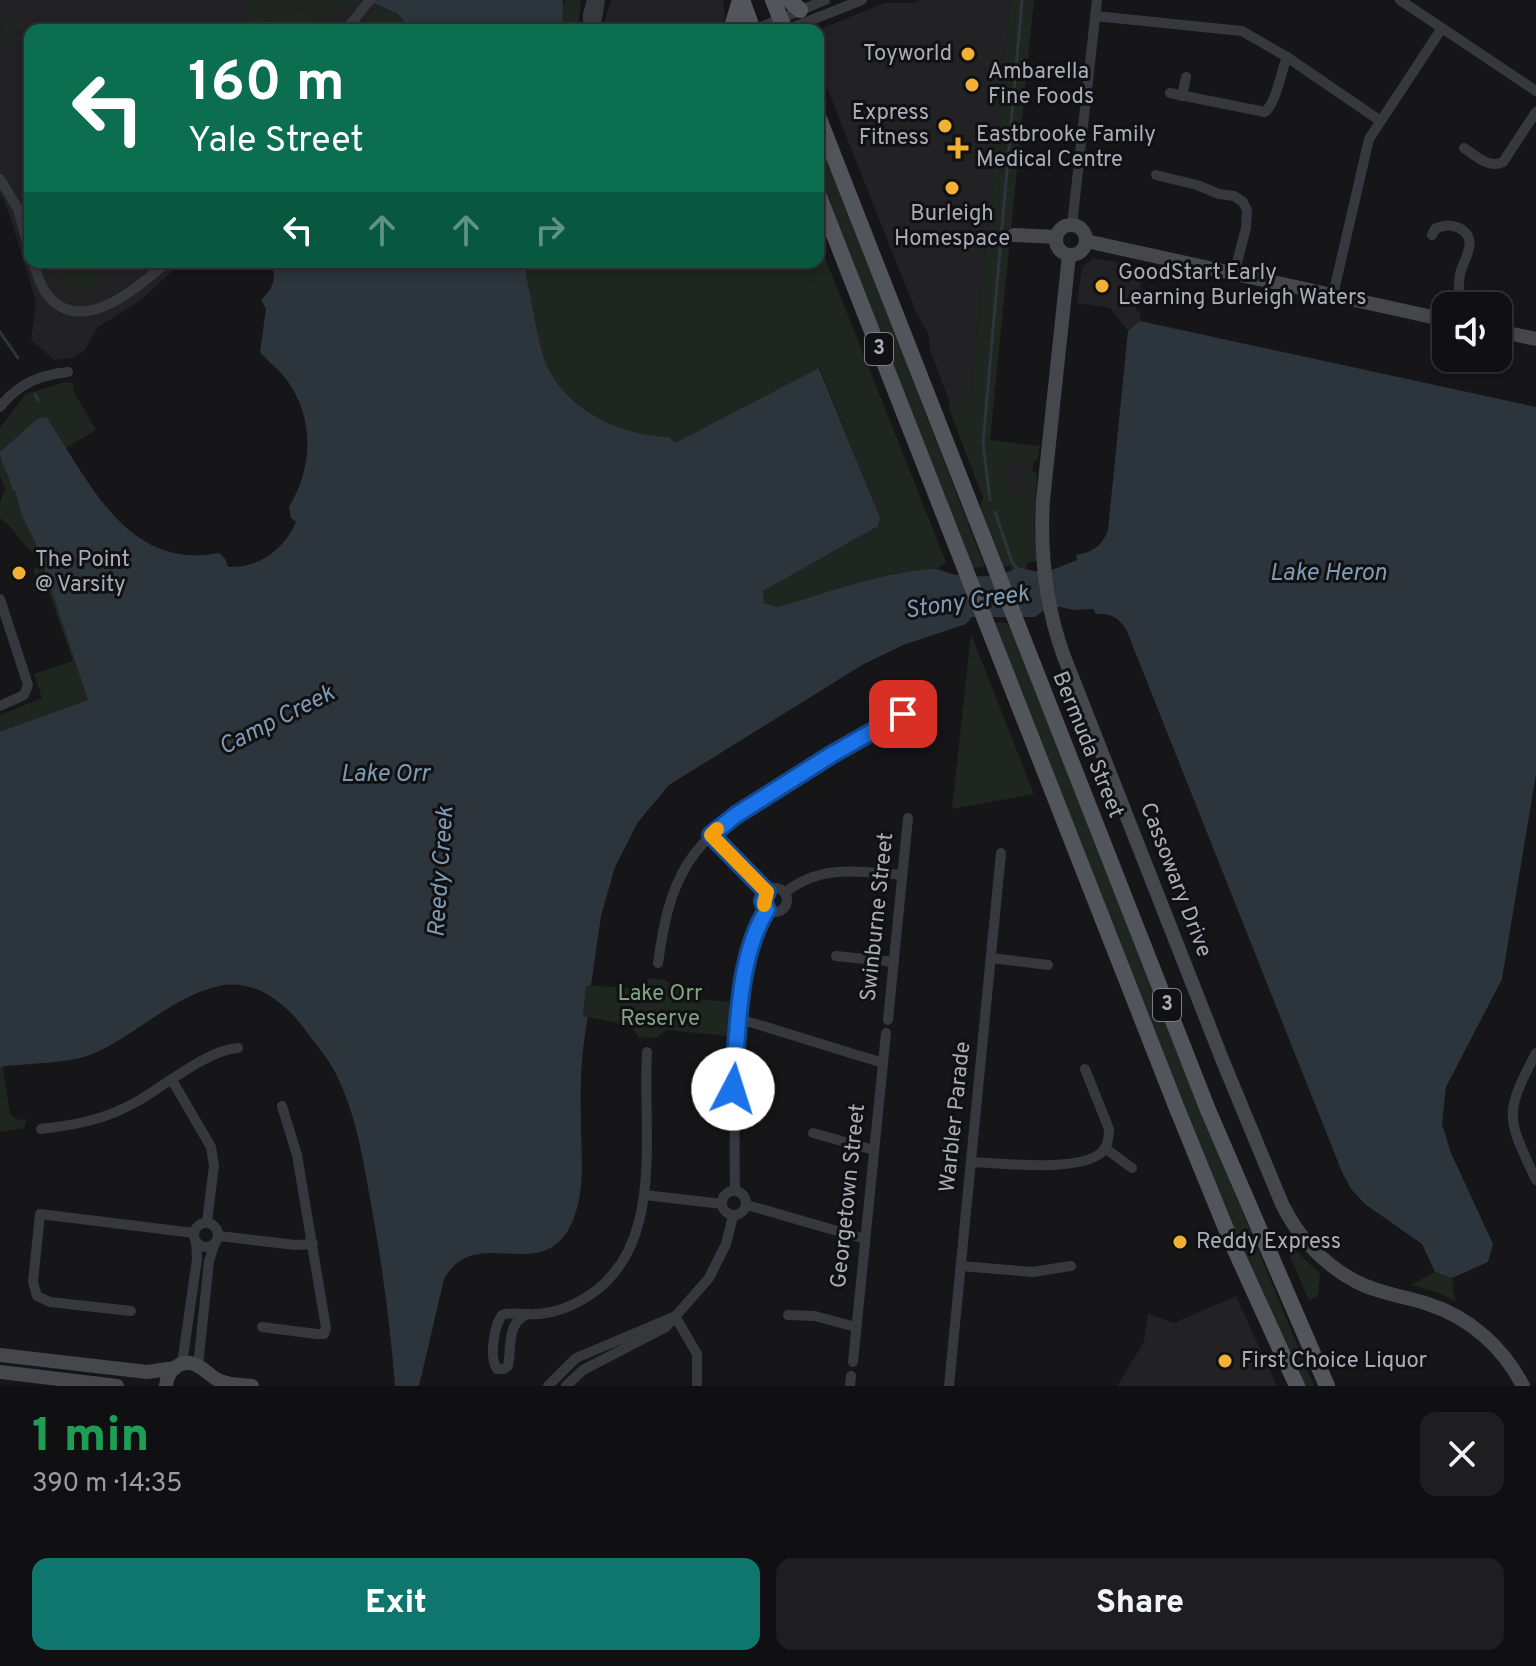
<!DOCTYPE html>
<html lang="en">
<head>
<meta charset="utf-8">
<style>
	body { margin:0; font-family:Overpass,sans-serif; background:#1e1e20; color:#f1f3f6; height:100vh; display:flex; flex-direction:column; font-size:30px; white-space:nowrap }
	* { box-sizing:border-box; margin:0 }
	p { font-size:26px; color:#9c9d9f }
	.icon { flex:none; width:44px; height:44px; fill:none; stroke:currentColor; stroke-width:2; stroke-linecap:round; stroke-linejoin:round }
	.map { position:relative; height:1386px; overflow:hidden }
	.details { display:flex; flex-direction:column; background:#101012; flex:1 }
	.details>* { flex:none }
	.top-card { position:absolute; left:24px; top:24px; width:800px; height:244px; border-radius:16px; box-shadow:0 4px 12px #0003,0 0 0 2px #303032; background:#0b6e4f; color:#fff; overflow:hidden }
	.buttons { position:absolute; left:1432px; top:292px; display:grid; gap:16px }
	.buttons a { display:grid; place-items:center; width:80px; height:80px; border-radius:16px; background:#101012; box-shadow:0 4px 12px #0003,0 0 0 2px #303032; font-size:40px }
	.pin { position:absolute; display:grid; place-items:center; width:68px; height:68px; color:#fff; margin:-34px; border-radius:16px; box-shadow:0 4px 12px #0006 }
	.me { position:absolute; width:88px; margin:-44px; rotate:5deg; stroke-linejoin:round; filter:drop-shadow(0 0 6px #0008) }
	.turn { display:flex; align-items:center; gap:28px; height:168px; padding:0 32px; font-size:36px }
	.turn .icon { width:104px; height:104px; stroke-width:2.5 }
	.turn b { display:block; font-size:56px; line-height:68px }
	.lanes { display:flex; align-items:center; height:76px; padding:0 32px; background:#0003; justify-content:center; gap:40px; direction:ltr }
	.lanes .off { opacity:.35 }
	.round { display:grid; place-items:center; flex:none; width:84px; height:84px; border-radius:16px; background:#1e1e20 }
	.headline { display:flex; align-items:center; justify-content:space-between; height:136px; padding:0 32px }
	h1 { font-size:48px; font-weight:800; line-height:60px; color:#1e9e55 }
	.cta { display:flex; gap:16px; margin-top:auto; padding:16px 32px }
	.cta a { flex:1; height:92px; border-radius:16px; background:#0f766e; color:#fff; font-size:32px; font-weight:800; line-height:92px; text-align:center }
	.cta a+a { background:#1e1e20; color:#f1f3f6 }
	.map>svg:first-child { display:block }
	.built { fill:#222225 }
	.green { fill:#1e261f }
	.water { fill:#2c353c }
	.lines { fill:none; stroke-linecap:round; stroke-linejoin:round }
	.stream { stroke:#2c353c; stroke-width:3 }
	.street { stroke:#37383d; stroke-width:10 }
	.secondary { stroke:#45474d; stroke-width:14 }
	.primary { stroke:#53555c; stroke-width:16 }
	.route-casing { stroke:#114b97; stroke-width:20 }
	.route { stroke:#1a73e8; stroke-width:14 }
	.slow { stroke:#f59e0b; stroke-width:14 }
	.poi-dot { fill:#f2b134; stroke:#111113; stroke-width:3 }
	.labels { text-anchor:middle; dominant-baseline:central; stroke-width:6; stroke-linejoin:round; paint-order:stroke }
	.shield { fill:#111113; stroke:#7b7e86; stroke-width:2 }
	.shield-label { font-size:20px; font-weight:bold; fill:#a8adb8 }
	.poi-label { font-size:22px; fill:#a8adb8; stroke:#111113; text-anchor:start }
	.street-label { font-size:22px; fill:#a8adb8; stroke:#111113 }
	.park-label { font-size:22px; fill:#7fa381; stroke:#111113 }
	.water-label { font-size:24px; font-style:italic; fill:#7f9bb3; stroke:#111113 }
</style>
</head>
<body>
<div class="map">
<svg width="1536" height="1386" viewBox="0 0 1536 1386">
	<rect width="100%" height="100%" fill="#161618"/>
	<!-- built -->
	<g class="built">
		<polygon points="0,0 410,0 412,30 30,30 30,262 182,262 141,300 98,327 84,351 72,358 54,360 31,340 36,302 10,216 2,197 0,199"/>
		<polygon points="611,0 723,0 725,21 717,30 606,30 605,20"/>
		<polygon points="919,0 1011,0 971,396 950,403 930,350 929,335 916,312 818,65 818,30 884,3 914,3"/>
		<polygon points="1093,258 1144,267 1136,309 1141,315 1140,321 1128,331 1110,308 1077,303 1082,267"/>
		<polygon points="1035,445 1030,495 1027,495 1015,512 994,459"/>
		<polygon points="1236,1296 1277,1386 1117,1386 1144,1342 1148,1314 1174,1323"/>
	</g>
	<!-- green -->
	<g class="green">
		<path d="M248,0h61c-20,12 -41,15 -63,11z"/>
		<path d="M317,0h38l-6,8 -7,-5c-40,35 -51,27 -101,27l4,-15c27,3 49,1 72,-15z"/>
		<polygon points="566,0 581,0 578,30 562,30 561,8"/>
		<polygon points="1011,0 1034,0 990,440 1040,446 1037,461 1017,462 1004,466 1003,470 1012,497 1028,492 1028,495 1029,491 1024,480 1027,474 1023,476 1022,475 1031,471 1037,473 1034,528 1037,561 1027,563 1026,570 1017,568 1012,571 1010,566 1002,567 980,506 983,498 948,406 950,403 971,396"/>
		<polygon points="376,6 398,14 412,30 360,30"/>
		<polygon points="14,11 20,28 0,52 0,29"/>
		<polygon points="818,135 985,567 971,568 829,206 818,161"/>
		<path d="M818,240l128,322 -8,7 -41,4 -119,34 -14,-4 -1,-12 115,-66 2,-7 -60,-150 -146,76 -5,-7c-48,-2 -100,-25 -122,-71 -9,-20 -15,-67 -21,-91v-13h292z"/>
		<path d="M53,262h56c-5,16 -12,26 -28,31l-17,-8z"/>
		<path d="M65,382l8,1 1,9 22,38 -32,19 -56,13 86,241 -94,35v-23l42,-17 -8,-24 39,-13 -24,-69 -9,2 -7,-24 5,-5 -1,-9c-16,-11 -21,-27 -37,-38v-15l5,-15 -5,-11v-49l26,-34z"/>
		<polygon points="993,623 1007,623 1020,647 1170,1035 1314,1386 1305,1386 1237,1234 1188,1114"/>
		<polygon points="971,634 1034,794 952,809"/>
		<polygon points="649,978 665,980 695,999 730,1002 728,1036 666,1030 657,1037 639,1038 632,1026 583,1016 586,985 642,989"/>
		<polygon points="0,1067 3,1067 10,1114 17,1120 27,1119 24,1128 0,1132"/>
		<polygon points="1284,1235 1294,1249 1320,1274 1318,1296 1309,1301 1282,1238"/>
		<polygon points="1435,1272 1452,1278 1455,1301 1439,1293 1411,1285"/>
	</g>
	<!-- water -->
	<g class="water">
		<polygon points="367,0 563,0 562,30 412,30 398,14"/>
		<path d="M270,262h256v13c6,24 12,71 21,91 22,46 74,69 122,71l6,6 144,-75 61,150 -2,8 -115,65 1,12 14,4c50,-14 103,-35 155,-38 9,0 16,5 24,6 16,3 47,2 60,-8 29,9 34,3 60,-7l-1,-5c17,-3 26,-9 32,-25l20,-199 12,-10 396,86v367l-34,205 -56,108 -4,37 9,29 42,91 -5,18 -36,16 -17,-6 -13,-28 -57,-40 -14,-15 -9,-17 -216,-543c-9,-13 -15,-15 -30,-15l-3,-5 -19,1 -14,-3 -16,3 -9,7h-63l-6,7 -63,21 -41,20 -193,120 -31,37 -23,45 -14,49 -10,69 -5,1 -3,30 5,1c-7,35 -8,69 -7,105 0,34 5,65 -8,98 -28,69 -97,1 -129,59l-25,107h-24c-5,-65 -14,-129 -26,-193 -7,-41 -14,-80 -32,-117 -8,-17 -20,-30 -31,-45 -19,-27 -51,-53 -87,-45 -47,10 -84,51 -129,69 -23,9 -64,8 -90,12v-335l88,-32 -52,-156 -14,-28 -7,-26 -3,-1c-2,-14 -12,-25 -12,-37l36,-32 6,-3 5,1c42,63 80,153 172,135l7,7 2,7c31,1 56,-17 68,-45l-5,-4 -2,-11c24,-40 26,-89 -3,-128 -7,-10 -18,-17 -26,-27l6,-43 -5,-9c12,-11 17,-22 9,-38z"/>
	</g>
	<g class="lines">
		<!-- stream -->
		<g class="stream">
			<polyline points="0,332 18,358"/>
			<polyline points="35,394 38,400"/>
			<polyline points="990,500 983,443 1022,0"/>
			<polyline points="995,512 1012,562 1017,568"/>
		</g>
		<!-- street -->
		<g class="street">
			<polyline points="1400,0 1536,91"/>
			<polyline points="1095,16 1242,31 1287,57 1379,120"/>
			<polyline points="346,30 370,0"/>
			<polyline points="588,30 588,14 592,0"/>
			<polyline points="595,30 600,0"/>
			<polyline points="754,30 825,0"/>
			<polyline points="786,30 862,0"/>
			<path d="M1170,93l95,19c11,-9 16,-40 22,-55"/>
			<polyline points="1182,96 1186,77"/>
			<path d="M1464,148c12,8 25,21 39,14l33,-50"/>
			<polyline points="1156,175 1197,185 1219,194 1234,196 1243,202 1247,210 1246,228 1234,274"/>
			<polyline points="0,179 18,209 30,253"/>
			<polyline points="1072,225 1097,0"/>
			<path d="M1432,235l3,-6c8,-4 16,-5 24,-1 21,11 5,30 1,46 -2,10 0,21 -2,32"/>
			<path d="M33,262c4,13 9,29 20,39 34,32 88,-16 114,-39"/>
			<polyline points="1333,295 1369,139 1442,28"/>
			<path d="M0,407c18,-23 39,-32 68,-35"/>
			<polyline points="0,599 28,685 24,695 0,706"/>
			<polyline points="711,835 767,892"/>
			<circle cx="775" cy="900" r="12"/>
			<path d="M785,893c33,-29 77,-22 117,-18"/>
			<polyline points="836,956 894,962"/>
			<polyline points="991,958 1048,965"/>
			<path d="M658,963c5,-35 11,-70 30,-100 23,-36 59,-55 94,-78 46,-28 91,-55 139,-80"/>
			<polyline points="740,1019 883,1063"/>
			<polyline points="888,1020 908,818"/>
			<path d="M1536,1053c-33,63 -29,64 0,127"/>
			<polyline points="172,1080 211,1147 214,1166 207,1222"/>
			<path d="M41,1129c35,-4 66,-10 97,-28 28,-16 69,-51 100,-53"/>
			<polyline points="813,1133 874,1150"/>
			<polyline points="1105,1148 1132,1168"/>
			<path d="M971,1162c29,1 109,11 131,-10 6,-6 7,-15 7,-23l-24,-60"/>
			<path d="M735,1190c-1,-58 -1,-115 5,-173 4,-38 5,-75 27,-107"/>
			<circle cx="734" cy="1203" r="12"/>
			<polyline points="645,1195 722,1204"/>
			<polyline points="747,1205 865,1239"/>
			<circle cx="206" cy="1235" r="12"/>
			<polyline points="219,1236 295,1245 313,1244"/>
			<polyline points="961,1266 1032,1272 1071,1266"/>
			<polyline points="131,1311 50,1302 37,1296 33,1282 40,1214 194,1233"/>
			<path d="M528,1314c-22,8 -16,33 -20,52l-4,3h-7c-8,-12 -3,-43 5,-54 8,-3 15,-1 24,-1 16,1 34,-3 48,-10 95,-45 68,-167 73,-252"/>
			<polyline points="788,1315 815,1316 856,1327"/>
			<polyline points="675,1316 697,1354 697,1386"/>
			<polyline points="262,1327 317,1334 324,1334 326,1328 297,1155 282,1106"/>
			<polyline points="853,1362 886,1033"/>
			<polyline points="182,1364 197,1259 196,1241"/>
			<polyline points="198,1366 209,1261 215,1243"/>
			<polyline points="548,1386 576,1358 673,1317"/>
			<polyline points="566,1386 583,1370 666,1327 709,1278 726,1244 733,1216"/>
			<polyline points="850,1386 851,1376"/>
			<polyline points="949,1386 1001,853"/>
		</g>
		<!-- secondary -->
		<g class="secondary">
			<circle cx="1071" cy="240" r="15"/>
			<polyline points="1014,235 1056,237"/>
			<polyline points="1086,241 1446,320"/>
			<path d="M1069,255l-26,245c-3,52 3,106 20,154l161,410 58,140c16,33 42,61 75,78 23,12 47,14 71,22 41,13 75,43 95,82"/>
			<polyline points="1498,331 1536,339"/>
			<polyline points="0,1355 147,1372 175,1368"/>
			<polyline points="0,1372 117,1386"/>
			<path d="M166,1386c1,-16 16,-29 32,-20 8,4 13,11 22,15 10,4 21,4 32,5"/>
		</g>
		<!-- primary -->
		<g class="primary">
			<polyline points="742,0 753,30"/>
			<polyline points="773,0 785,30"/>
			<polyline points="789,0 800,10"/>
			<polyline points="731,30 740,0"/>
			<polyline points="818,116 1208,1110 1327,1386"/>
			<polyline points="818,194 1176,1106 1231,1241 1297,1386"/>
		</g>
	</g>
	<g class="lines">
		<!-- route casing -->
		<g class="route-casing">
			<path id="route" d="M733,1089c5,-55 4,-133 34,-179l-4,-9 4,-9 -56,-57 25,-20 95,-60 72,-41"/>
		</g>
		<!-- route -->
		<use href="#route" class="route"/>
		<!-- slow -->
		<polyline class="slow" points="717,829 711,835 767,892 764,905"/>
	</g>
	<!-- markers -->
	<g class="poi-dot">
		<circle cx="968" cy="54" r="8"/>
		<circle cx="972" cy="85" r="8"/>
		<circle cx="945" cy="126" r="8"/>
		<path d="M954 136h8v8h8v8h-8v8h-8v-8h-8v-8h8z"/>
		<circle cx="952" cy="188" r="8"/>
		<circle cx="1102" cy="286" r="8"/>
		<circle cx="19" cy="573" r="8"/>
		<circle cx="1180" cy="1242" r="8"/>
		<circle cx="1225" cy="1361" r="8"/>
	</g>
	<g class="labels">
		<!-- shield labels -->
		<g class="shield">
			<rect x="865" y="333" width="28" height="32" rx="6"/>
			<rect x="1153" y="989" width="28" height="32" rx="6"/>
		</g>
		<g class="shield-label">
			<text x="879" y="349">3</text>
			<text x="1167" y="1005">3</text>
		</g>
		<!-- poi labels -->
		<g class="poi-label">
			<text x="952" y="54" text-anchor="end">Toyworld</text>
			<text x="988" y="72">Ambarella<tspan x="988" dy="25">Fine Foods</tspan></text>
			<text x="929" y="113" text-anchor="end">Express<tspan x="929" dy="25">Fitness</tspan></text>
			<text x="976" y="135">Eastbrooke Family<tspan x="976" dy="25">Medical Centre</tspan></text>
			<text x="952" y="214" text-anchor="middle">Burleigh<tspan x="952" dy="25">Homespace</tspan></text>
			<text x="1118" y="273">GoodStart Early<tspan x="1118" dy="25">Learning Burleigh Waters</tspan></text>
			<text x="35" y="560">The Point<tspan x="35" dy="25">@ Varsity</tspan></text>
			<text x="1196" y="1242">Reddy Express</text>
			<text x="1241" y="1361">First Choice Liquor</text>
		</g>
		<!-- street labels -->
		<g class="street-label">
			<text transform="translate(1087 745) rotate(68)">Bermuda Street</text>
			<text transform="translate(1175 880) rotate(69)">Cassowary Drive</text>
			<text transform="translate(878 917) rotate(-84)">Swinburne Street</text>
			<text transform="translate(956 1117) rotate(-84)">Warbler Parade</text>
			<text transform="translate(849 1196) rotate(-84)">Georgetown Street</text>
		</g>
		<!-- park labels -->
		<g class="park-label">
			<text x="660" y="994">Lake Orr<tspan x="660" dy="25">Reserve</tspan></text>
		</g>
		<!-- water labels -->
		<g class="water-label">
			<text x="1328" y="574">Lake Heron</text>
			<text transform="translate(967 603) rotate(-8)">Stony Creek</text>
			<text transform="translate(277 721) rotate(-27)">Camp Creek</text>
			<text x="385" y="775">Lake Orr</text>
			<text transform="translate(442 872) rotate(-86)">Reedy Creek</text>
		</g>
	</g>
</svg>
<div class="buttons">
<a><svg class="icon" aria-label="sound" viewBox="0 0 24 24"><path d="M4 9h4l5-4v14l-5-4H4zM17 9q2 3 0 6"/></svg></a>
</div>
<div class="pin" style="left:903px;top:714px;background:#d93025"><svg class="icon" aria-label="arrive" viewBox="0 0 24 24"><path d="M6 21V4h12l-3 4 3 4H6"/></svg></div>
<svg class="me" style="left:733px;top:1089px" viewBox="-20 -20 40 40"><circle r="19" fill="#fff"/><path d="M0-13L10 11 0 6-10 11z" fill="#1a73e8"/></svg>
<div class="top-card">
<div class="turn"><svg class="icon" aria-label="left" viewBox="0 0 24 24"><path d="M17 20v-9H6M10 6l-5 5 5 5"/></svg><div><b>160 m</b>Yale Street</div></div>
<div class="lanes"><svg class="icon" aria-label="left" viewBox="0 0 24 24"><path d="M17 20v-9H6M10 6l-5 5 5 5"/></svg><svg class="icon off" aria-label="ahead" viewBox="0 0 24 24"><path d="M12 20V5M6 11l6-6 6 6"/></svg><svg class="icon off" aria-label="ahead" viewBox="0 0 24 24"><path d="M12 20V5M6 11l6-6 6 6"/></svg><svg class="icon off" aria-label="right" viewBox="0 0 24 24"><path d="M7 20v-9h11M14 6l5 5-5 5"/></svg></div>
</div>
</div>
<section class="details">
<div class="headline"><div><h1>1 min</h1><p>390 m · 14:35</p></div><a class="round"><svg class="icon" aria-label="close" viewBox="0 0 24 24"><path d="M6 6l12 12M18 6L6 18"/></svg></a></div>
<div class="cta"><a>Exit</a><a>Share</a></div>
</section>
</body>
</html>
